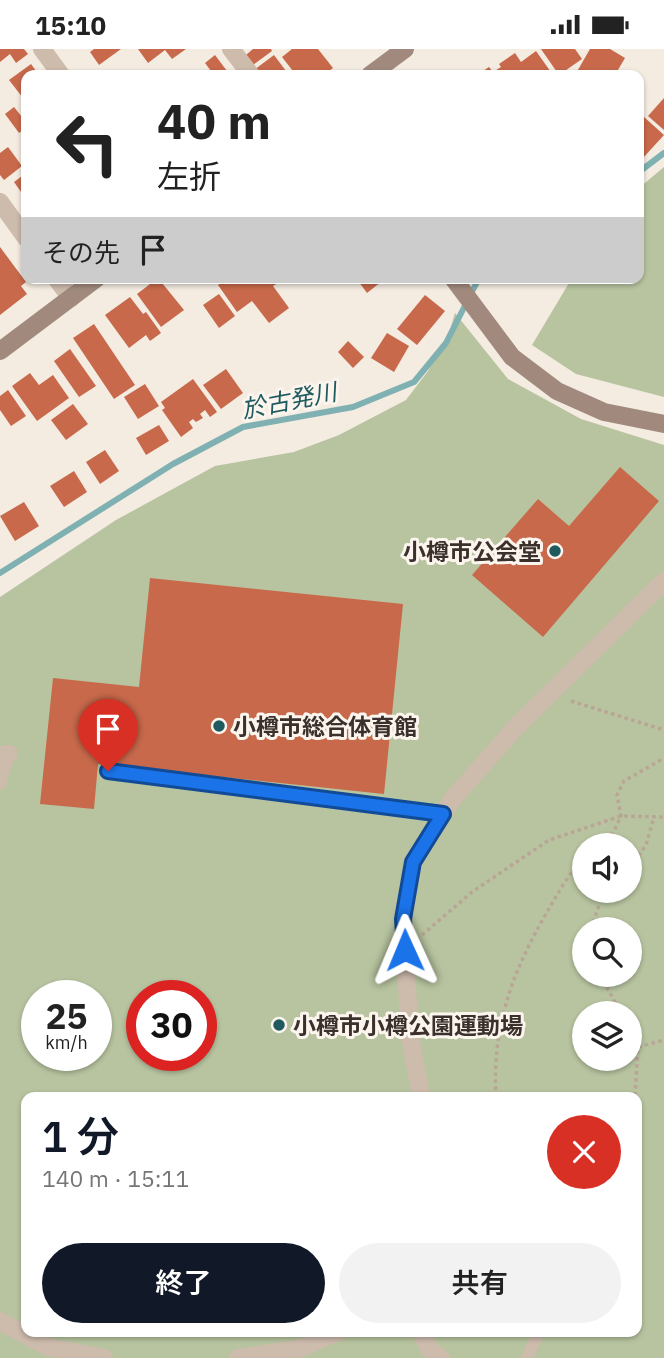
<!DOCTYPE html>
<html lang="ja">
<head>
<meta charset="utf-8">
<style>
	body { margin:0; font-family:"IBM Plex Sans","Noto Sans JP",sans-serif; background:#f2f2f2; color:#222; height:100vh; display:flex; flex-direction:column; font-size:26px; white-space:nowrap }
	* { box-sizing:border-box; margin:0 }
	p { font-size:23px; color:#767676 }
	.icon { flex:none; width:38px; height:38px; fill:none; stroke:currentColor; stroke-width:2; stroke-linecap:round; stroke-linejoin:round }
	.map { position:relative; flex:1; overflow:hidden }
	.panel { position:absolute; left:21px; top:1043px; width:621px; height:245px; display:flex; flex-direction:column; background:#fff; border-radius:14px; box-shadow:0 2px 5px #0004 }
	.panel>* { flex:none }
	.top-card { position:absolute; left:21px; top:21px; width:623px; height:214px; border-radius:14px; box-shadow:0 2px 5px #0004; background:#fff; color:#222; overflow:hidden }
	.buttons { position:absolute; left:572px; top:784px; display:grid; gap:14px }
	.buttons a { display:grid; place-items:center; width:70px; height:70px; border-radius:50%; background:#fff; box-shadow:0 2px 5px #0004; font-size:35px }
	.speed { position:absolute; left:21px; top:931px; display:flex; gap:14px; font-size:35px; font-weight:700; text-align:center }
	.speed>* { display:grid; place-content:center; width:91px; height:91px; border-radius:50%; background:#fff; box-shadow:0 2px 5px #0004; line-height:1 }
	.speed small { font-size:18px; font-weight:400 }
	.speed .limit { border:10px solid #d22; background:#fff; color:#111 }
	.pin { position:absolute; display:grid; place-items:center; width:60px; height:60px; color:#fff; margin:-72px -30px; border-radius:50% 50% 50% 0; rotate:-45deg; box-shadow:0 0 7px #0007 }
	.pin .icon { rotate:45deg }
	.me { position:absolute; width:77px; margin:-38px; rotate:359deg; stroke-linejoin:round; filter:drop-shadow(0 0 5px #0008) }
	.turn { display:flex; align-items:center; gap:24px; height:147px; padding:0 21px; font-size:32px }
	.turn .icon { width:91px; height:91px; stroke-width:2.5 }
	.turn b { display:block; font-size:49px; line-height:60px }
	.then { display:flex; align-items:center; height:66px; padding:0 21px; background:#0003; gap:14px; font-size:26px }
	.round { display:grid; place-items:center; flex:none; width:74px; height:74px; border-radius:37px; background:#f2f2f2 }
	.overview { display:flex; align-items:center; justify-content:space-between; height:119px; padding:0 21px }
	h1 { font-size:42px; font-weight:600; line-height:52px; color:#111827 }
	.button { display:flex; gap:14px; margin-top:auto; padding:14px 21px }
	.button a { flex:1; height:80px; border-radius:42px; background:#111827; color:#fff; font-size:28px; font-weight:600; line-height:80px; text-align:center }
	.button a+a { background:#f2f2f2; color:#222 }
	.status { display:flex; justify-content:space-between; align-items:center; height:49px; padding:0 35px; background:#fff; direction:ltr }
	.status svg { height:19px; fill:currentColor }
	.map>svg:first-child { display:block }
	.green { fill:#b8c4a0; fill-rule:evenodd }
	.lines { fill:none; stroke-linecap:round; stroke-linejoin:round }
	.stream { stroke:#7fb0b2; stroke-width:6 }
	.building { fill:#c8694b }
	.path { stroke:#b9a596; stroke-width:3.5; stroke-dasharray:3.5 3.5; stroke-linecap:butt }
	.lane { stroke:#cdbbac; stroke-width:12 }
	.street { stroke:#cdbbac; stroke-width:18 }
	.secondary { stroke:#a18a7d; stroke-width:18 }
	.route-casing { stroke:#114b97; stroke-width:18 }
	.route { stroke:#1a73e8; stroke-width:12 }
	.poi-dot { fill:#1f5a5e; stroke:#fbf5ee; stroke-width:2.5 }
	.labels { text-anchor:middle; dominant-baseline:central; stroke-width:6; stroke-linejoin:round; paint-order:stroke }
	.poi-label { font-size:23px; font-weight:bold; fill:#3b302b; stroke:#fbf5ee; text-anchor:start }
	.water-label { font-size:24px; font-style:italic; fill:#1f5a5e; stroke:#fbf5ee }
</style>
</head>
<body>
<div class="status"><b>15:10</b><svg viewBox="0 0 49 12"><path d="M0 12V9h3v3zM5 12V6h3v6zM10 12V3h3v9zM15 12V0h3v12zM26 1h20v11H26zM47 4h2v5h-2z"/></svg></div>
<div class="map">
<svg width="664" height="1309" viewBox="0 0 664 1309">
	<rect width="100%" height="100%" fill="#f4ebe1"/>
	<!-- green -->
	<g class="green">
		<polygon points="664,118 664,348 576,325 532,296 572,229 639,229 639,139"/>
		<path d="M455,264l53,66 73,40 83,26v913h-664v-761l116,-77 99,-54 79,-14 45,-17 67,-35 22,-29 22,-41zM584,796h46v46h-46zM584,880h46v46h-46zM37,947h59v59h-59zM142,947h59v59h-59zM584,964h46v46h-46zM26,1048h611v235h-611z"/>
	</g>
	<g class="lines">
		<!-- stream -->
		<g class="stream">
			<polyline points="639,123 664,104"/>
			<polyline points="0,524 173,415 243,378 353,358 414,333 446,294 479,229"/>
		</g>
	</g>
	<!-- building -->
	<g class="building">
		<polygon points="0,0 24,0 28,5 16,14 10,5 0,13"/>
		<polygon points="94,0 121,0 99,16 90,3"/>
		<polygon points="138,0 186,0 172,10 165,1 148,14"/>
		<polygon points="253,0 271,0 272,2 253,16 246,6"/>
		<polygon points="292,0 318,0 333,19 324,26 296,26 282,8"/>
		<polygon points="541,0 575,0 582,10 559,26"/>
		<polygon points="590,0 610,0 625,9 615,26 575,26"/>
		<polygon points="536,2 553,26 477,26 489,18 493,23 501,18 499,15 515,4 521,13"/>
		<polygon points="215,6 230,26 214,26 205,14"/>
		<polygon points="274,6 289,26 259,26 254,21"/>
		<polygon points="31,15 39,26 26,26 26,47 23,49 9,31"/>
		<polygon points="664,49 664,81 648,67"/>
		<polygon points="14,58 26,73 26,79 19,84 5,65"/>
		<polygon points="644,68 664,86 643,109 639,105 639,74"/>
		<polygon points="8,98 22,117 4,131 0,126 0,104"/>
		<polygon points="26,124 26,150 14,133"/>
		<polygon points="0,198 26,233 21,237 27,245 0,266"/>
		<polygon points="158,229 184,261 161,278 137,245"/>
		<polygon points="228,229 279,229 281,232 273,237 289,259 269,274 252,252 237,263 218,236"/>
		<polygon points="356,229 386,229 367,244"/>
		<polygon points="219,245 235,267 219,279 203,256"/>
		<polygon points="425,246 445,262 417,296 397,280"/>
		<polygon points="130,248 143,265 146,263 161,284 150,292 146,286 129,299 105,266"/>
		<polygon points="94,275 135,336 114,350 73,289"/>
		<polygon points="387,284 409,297 394,323 371,309"/>
		<polygon points="348,292 364,308 353,319 338,303"/>
		<polygon points="70,300 96,337 79,348 54,312"/>
		<polygon points="226,320 243,344 221,360 203,336"/>
		<polygon points="30,324 39,336 53,326 69,349 37,372 12,337"/>
		<polygon points="193,330 217,363 210,368 205,361 200,365 203,369 196,373 193,370 189,373 193,379 181,388 162,361 165,359 161,353"/>
		<polygon points="145,335 159,357 138,370 124,348"/>
		<polygon points="8,341 26,367 11,377 0,361 0,347"/>
		<polygon points="73,355 88,375 66,391 51,371"/>
		<polygon points="159,376 169,392 146,406 136,389"/>
		<polygon points="105,401 119,422 100,435 86,413"/>
		<polygon points="620,418 659,452 543,588 472,526 538,450 569,477"/>
		<polygon points="74,422 87,443 64,458 50,437"/>
		<polygon points="24,453 39,477 15,492 0,467"/>
		<polygon points="150,529 403,555 384,745 98,715 94,760 40,755 53,629 139,638"/>
	</g>
	<g class="lines">
		<!-- path -->
		<g class="path">
			<polyline points="571,652 664,681"/>
			<polyline points="601,796 613,784 621,767 617,746 624,732 664,709"/>
			<polyline points="630,818 646,796 654,768"/>
			<polyline points="591,880 600,853 610,842"/>
			<polyline points="422,886 472,843 549,791 621,767 664,768"/>
			<polyline points="600,926 621,964"/>
			<polyline points="630,982 638,998 635,1048"/>
			<polyline points="638,998 664,991"/>
			<path d="M496,1048c-4,-71 16,-124 51,-185 11,-18 21,-39 37,-53"/>
		</g>
		<!-- lane -->
		<g class="lane">
			<polyline points="108,722 443,765"/>
			<polyline points="0,735 9,705"/>
			<polyline points="527,1309 539,1283"/>
		</g>
		<!-- street -->
		<g class="street">
			<polyline points="42,0 61,26"/>
			<polyline points="231,0 251,26"/>
			<polyline points="0,153 26,189"/>
			<polyline points="56,229 71,249"/>
			<polyline points="0,706 9,705"/>
			<polyline points="421,1048 410,987 403,870 413,813 451,752 515,679 664,532"/>
			<polyline points="0,1272 48,1298 104,1309"/>
			<polyline points="421,1283 430,1301 441,1309"/>
			<polyline points="238,1309 298,1300 338,1283"/>
		</g>
		<!-- secondary -->
		<g class="secondary">
			<polyline points="370,26 405,0"/>
			<polyline points="453,229 512,308 557,342 604,363 664,375"/>
			<polyline points="0,302 97,229"/>
		</g>
	</g>
	<g class="lines">
		<!-- route casing -->
		<g class="route-casing">
			<polyline id="route" points="108,722 443,765 413,813 403,870 405,901"/>
		</g>
		<!-- route -->
		<use href="#route" class="route"/>
	</g>
	<!-- markers -->
	<g class="poi-dot">
		<circle cx="555" cy="502" r="7"/>
		<circle cx="219" cy="677" r="7"/>
		<circle cx="279" cy="976" r="7"/>
	</g>
	<g class="labels">
		<!-- poi labels -->
		<g class="poi-label">
			<text x="541" y="502" text-anchor="end">小樽市公会堂</text>
			<text x="233" y="677">小樽市総合体育館</text>
			<text x="293" y="976">小樽市小樽公園運動場</text>
		</g>
		<!-- water labels -->
		<g class="water-label">
			<text transform="translate(289 351) rotate(-11)">於古発川</text>
		</g>
	</g>
</svg>
<div class="buttons">
<a><svg class="icon" aria-label="sound" viewBox="0 0 24 24"><path d="M4 9h4l5-4v14l-5-4H4zM17 9q2 3 0 6"/></svg></a>
<a><svg class="icon" aria-label="search" viewBox="0 0 24 24"><circle cx="10" cy="10" r="6"/><path d="M15 15l6 6"/></svg></a>
<a><svg class="icon" aria-label="layers" viewBox="0 0 24 24"><path d="M12 4l9 5-9 5-9-5zM3 14l9 5 9-5"/></svg></a>
</div>
<div class="speed"><div>25<small>km/h</small></div><div class="limit">30</div></div>
<div class="pin" style="left:108px;top:722px;background:#d93025"><svg class="icon" aria-label="arrive" viewBox="0 0 24 24"><path d="M6 21V4h12l-3 4 3 4H6"/></svg></div>
<svg class="me" style="left:405px;top:901px" viewBox="-20 -20 40 40"><path d="M0-17L14 15 0 8-14 15z" fill="#1a73e8" stroke="#fff" stroke-width="4"/></svg>
<div class="top-card">
<div class="turn"><svg class="icon" aria-label="left" viewBox="0 0 24 24"><path d="M17 20v-9H6M10 6l-5 5 5 5"/></svg><div><b>40 m</b>左折</div></div>
<div class="then">その先<svg class="icon" aria-label="arrive" viewBox="0 0 24 24"><path d="M6 21V4h12l-3 4 3 4H6"/></svg></div>
</div>
<section class="panel">
<div class="overview"><div><h1>1 分</h1><p>140 m · 15:11</p></div><a class="round" style="background:#d93025;color:#fff"><svg class="icon" aria-label="close" viewBox="0 0 24 24"><path d="M6 6l12 12M18 6L6 18"/></svg></a></div>
<div class="button"><a>終了</a><a>共有</a></div>
</section>
</div>
</body>
</html>
